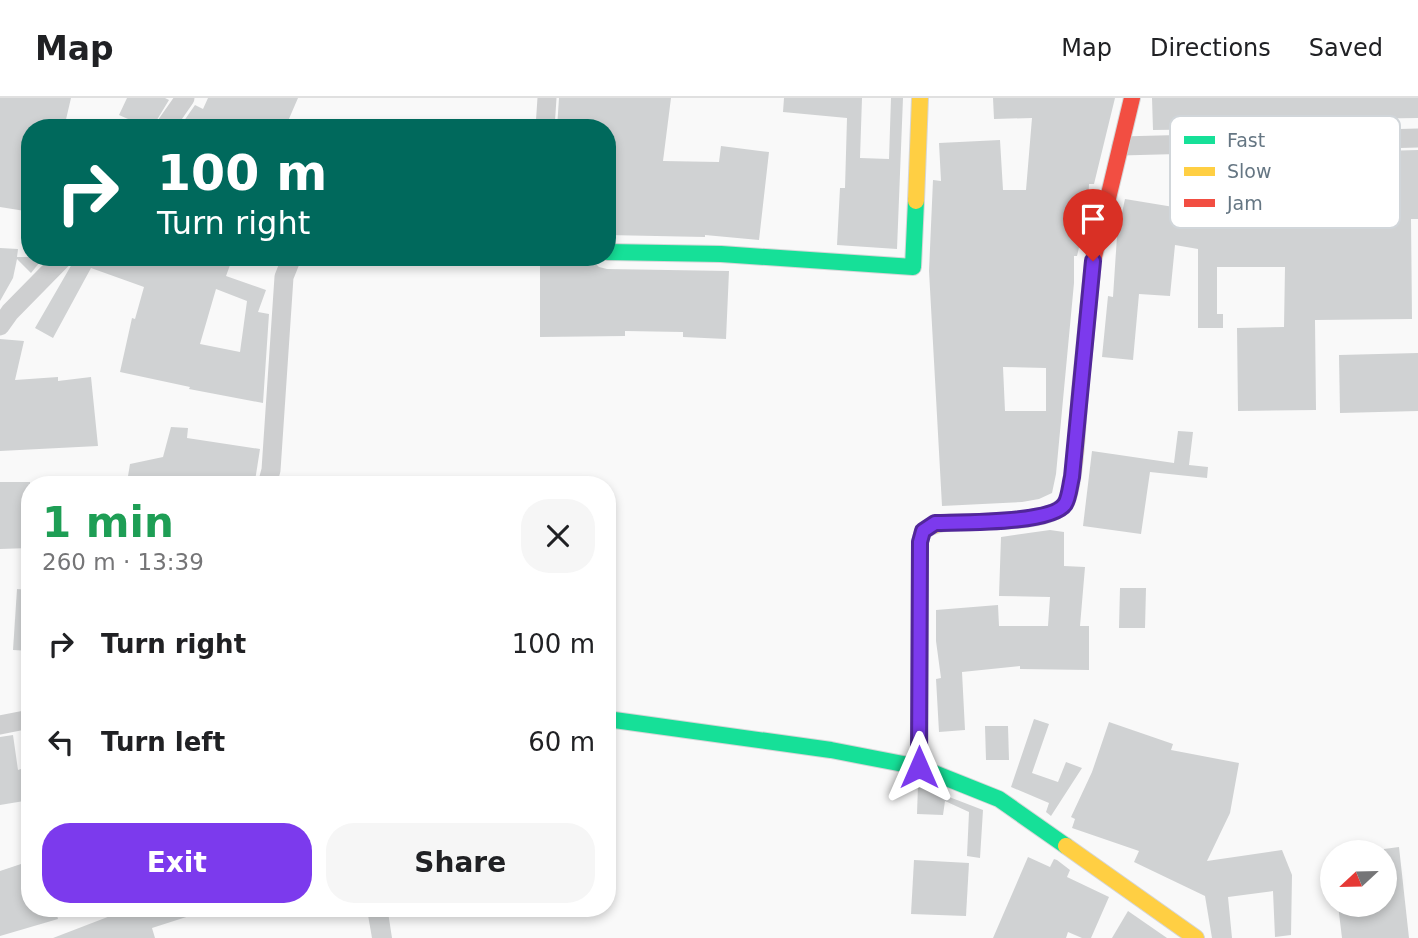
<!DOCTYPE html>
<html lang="en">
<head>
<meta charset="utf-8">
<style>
	body { margin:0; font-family:"DejaVu Sans",sans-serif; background:#f6f6f6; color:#202124; height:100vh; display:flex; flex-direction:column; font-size:26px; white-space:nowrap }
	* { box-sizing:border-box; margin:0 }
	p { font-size:23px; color:#757577 }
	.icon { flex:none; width:38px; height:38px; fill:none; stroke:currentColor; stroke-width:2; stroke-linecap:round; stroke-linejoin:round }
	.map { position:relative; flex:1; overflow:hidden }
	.side { position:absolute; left:21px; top:378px; width:595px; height:441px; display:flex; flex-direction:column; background:#fff; border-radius:28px; box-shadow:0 4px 10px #0003 }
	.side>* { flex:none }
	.top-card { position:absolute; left:21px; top:21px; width:595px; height:147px; border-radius:28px; box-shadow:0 4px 10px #0003; background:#00695c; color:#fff; overflow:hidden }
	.needle { width:46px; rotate:248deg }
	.controls { position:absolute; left:1320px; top:742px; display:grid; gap:14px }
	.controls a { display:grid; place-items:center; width:77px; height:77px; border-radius:50%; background:#fff; box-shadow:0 4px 10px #0003; font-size:35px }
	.pin { position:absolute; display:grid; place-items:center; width:60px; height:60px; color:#fff; margin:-72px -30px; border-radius:50% 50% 50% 0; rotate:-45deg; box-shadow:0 0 7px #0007 }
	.pin .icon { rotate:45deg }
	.me { position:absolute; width:77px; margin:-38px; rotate:0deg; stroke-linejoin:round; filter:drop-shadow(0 0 5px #0008) }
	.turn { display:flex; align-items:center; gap:24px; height:147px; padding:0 21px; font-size:32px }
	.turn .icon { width:91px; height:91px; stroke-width:2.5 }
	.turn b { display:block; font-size:49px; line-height:60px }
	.round { display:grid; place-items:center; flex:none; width:74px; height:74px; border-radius:28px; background:#f6f6f6 }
	.headline { display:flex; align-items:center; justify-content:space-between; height:119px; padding:0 21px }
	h1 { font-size:42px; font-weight:600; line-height:52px; color:#1e9e55 }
	.primary-button { display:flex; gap:14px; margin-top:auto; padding:14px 21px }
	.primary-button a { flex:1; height:80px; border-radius:28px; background:#7c3aed; color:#fff; font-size:28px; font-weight:600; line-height:80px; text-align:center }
	.primary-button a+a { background:#f6f6f6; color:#202124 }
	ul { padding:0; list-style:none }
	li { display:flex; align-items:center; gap:21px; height:98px; padding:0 21px }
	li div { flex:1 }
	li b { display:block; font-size:26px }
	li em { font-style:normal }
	header { display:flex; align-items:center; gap:42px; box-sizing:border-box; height:98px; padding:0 35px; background:#fff; border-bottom:2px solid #e0e0e0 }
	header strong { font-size:33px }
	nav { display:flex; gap:38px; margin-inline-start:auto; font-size:24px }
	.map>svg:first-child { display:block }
	.building { fill:#d0d2d3; fill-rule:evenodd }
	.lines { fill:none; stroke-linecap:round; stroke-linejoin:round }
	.fast-casing { stroke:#d5d6d7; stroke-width:18 }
	.slow-casing { stroke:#d5d6d7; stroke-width:18 }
	.jam-casing { stroke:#d5d6d7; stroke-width:18 }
	.street { stroke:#cecfd0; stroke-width:19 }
	.fast { stroke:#16e098; stroke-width:16 }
	.slow { stroke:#ffcf43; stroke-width:16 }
	.jam { stroke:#f24e42; stroke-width:16 }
	.route-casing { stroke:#51269a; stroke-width:18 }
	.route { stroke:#7c3aed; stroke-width:12 }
	.key { fill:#fff; stroke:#d1d6da; stroke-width:2 }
	.key-label { font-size:19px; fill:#657683 }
</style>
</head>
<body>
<header>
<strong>Map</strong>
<nav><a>Map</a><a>Directions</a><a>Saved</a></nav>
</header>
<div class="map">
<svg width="1418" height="840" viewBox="0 0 1418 840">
	<rect width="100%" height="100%" fill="#f9f9f9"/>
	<!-- building -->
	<g class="building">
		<polygon points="0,0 71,0 64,30 30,30 30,84 25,113 0,109"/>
		<polygon points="127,0 165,0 169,2 152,30 124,30 128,21 119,17"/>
		<polygon points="208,0 298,0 285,30 179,30 195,7 203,11"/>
		<polygon points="559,0 671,0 663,63 719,64 721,48 769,54 759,142 705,137 705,139 607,137 607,30 557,30"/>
		<polygon points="784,0 862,0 860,60 889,61 891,0 903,0 897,151 837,147 840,90 845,90 847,20 783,14"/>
		<path d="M993,0h122l-21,86h-5l-1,26 -11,46h-3v27l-18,191 -4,19 -13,6 -17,3 -80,4 -13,-235 4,-91 8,1 -2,-38 61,-3 3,50h23l6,-72 -38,1zM1003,269l43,1v43h-41z"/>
		<polygon points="1152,0 1418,0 1418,20 1283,22 1284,26 1226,31 1153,32"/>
		<polygon points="1418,52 1418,121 1411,121 1412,221 1315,222 1316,312 1238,313 1237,230 1284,229 1285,169 1217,169 1217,216 1223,216 1223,230 1198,230 1198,151 1175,147 1170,198 1139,196 1133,262 1102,259 1108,198 1113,199 1117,138 1125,101 1210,115 1207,58"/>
		<polygon points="0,150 18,151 17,159 44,159 31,175 17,161 13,180 0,203"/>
		<path d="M76,159h157l-7,19 40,14 -8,22 11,2 -6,89 -74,-14 1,-2 -70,-15 12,-54 3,1 9,-32 -53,-19 -38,70 -18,-10zM216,191l31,12 -7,51 -40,-8z"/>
		<polygon points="540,163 593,163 599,169 607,171 729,173 726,241 683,239 683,234 625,233 625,238 540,239"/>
		<polygon points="0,241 24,243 15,282 58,279 58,283 91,279 98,348 0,353"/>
		<polygon points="1418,255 1418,313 1340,315 1339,257"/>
		<polygon points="171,329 188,330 187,340 260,351 255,383 230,380 230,387 172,387 172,381 127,384 130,366 163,359"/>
		<polygon points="1178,333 1193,334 1189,367 1208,369 1207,380 1150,374 1141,436 1083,428 1092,353 1174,365"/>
		<polygon points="0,384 30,384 30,450 0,451"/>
		<polygon points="1050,432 1064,434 1064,468 1085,469 1080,528 1089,528 1089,572 1020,571 1020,568 962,574 965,632 939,634 936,581 941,580 936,543 936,512 998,507 999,528 1048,528 1050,499 999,498 1001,439"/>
		<polygon points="1120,490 1146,490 1145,530 1119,530"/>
		<polygon points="17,491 30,492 30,553 13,552"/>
		<polygon points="1034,621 1049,626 1032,675 1058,684 1066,664 1082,670 1051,718 1046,714 1049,705 1011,689"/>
		<polygon points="1109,624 1173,646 1171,652 1239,665 1230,715 1207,763 1282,752 1292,777 1291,837 1275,839 1273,793 1228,799 1232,840 1212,840 1205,798 1134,764 1139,753 1072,730 1075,721 1071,719 1092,674"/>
		<polygon points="985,628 1008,628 1009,662 986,662"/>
		<polygon points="13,637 18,672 30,668 30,702 0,707 0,639"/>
		<polygon points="918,687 983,712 980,760 967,758 969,714 945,703 943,717 917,716"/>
		<polygon points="1399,749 1409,840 1342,840 1338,807 1384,807 1384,751"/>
		<polygon points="1028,759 1050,769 1054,761 1057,762 1070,772 1067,779 1109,799 1091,840 1082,840 1068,834 1066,840 993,840"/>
		<polygon points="914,762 969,765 966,818 911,816"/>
		<polygon points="30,763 30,810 55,810 58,821 0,838 0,773"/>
		<polygon points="131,810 205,810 205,813 152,830 155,840 53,840"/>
		<polygon points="1128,813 1167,840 1112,840"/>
		<polygon points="388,814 392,840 372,840 368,817"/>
	</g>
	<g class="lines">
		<!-- fast casing -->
		<g class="fast-casing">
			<g id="fast">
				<polyline points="607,154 721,156 913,169 916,103"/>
				<polyline points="607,621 831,652 919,669 999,701 1066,748"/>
			</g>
		</g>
		<!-- slow casing -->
		<g class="slow-casing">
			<g id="slow">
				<polyline points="916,103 920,0"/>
				<path d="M919,669l1,-225 3,-11c16,-11 33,-8 52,-9 22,-1 75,0 90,-18 10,-13 13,-92 15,-113"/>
				<polyline points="1066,748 1196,840"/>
			</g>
		</g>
		<!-- jam casing -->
		<g class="jam-casing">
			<polyline id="jam" points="1080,293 1093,163 1132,0"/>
		</g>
		<!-- street -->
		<g class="street">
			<polyline points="164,30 185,0"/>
			<polyline points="545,30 547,0"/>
			<polyline points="1121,48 1418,40"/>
			<polyline points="0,228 10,214 64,159"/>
			<polyline points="267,387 271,372 284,179 292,159"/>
			<polyline points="0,627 30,621"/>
		</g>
		<!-- fast -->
		<use href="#fast" class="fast"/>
		<!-- slow -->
		<use href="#slow" class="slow"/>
		<!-- jam -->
		<use href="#jam" class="jam"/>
	</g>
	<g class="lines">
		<!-- route casing -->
		<g class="route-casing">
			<path id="route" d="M919,669l1,-225 3,-11 12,-8c25,-1 117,1 130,-19 4,-6 5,-19 7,-27l21,-216"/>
		</g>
		<!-- route -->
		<use href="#route" class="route"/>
	</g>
	<!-- legend -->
	<rect x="1170" y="18" width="230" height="112" rx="10" class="key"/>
	<rect x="1184" y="38" width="31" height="8" fill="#16e098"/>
	<rect x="1184" y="69" width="31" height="9" fill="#ffcf43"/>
	<rect x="1184" y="101" width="31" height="8" fill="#f24e42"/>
	<g class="key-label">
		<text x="1227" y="49">Fast</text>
		<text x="1227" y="80">Slow</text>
		<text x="1227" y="112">Jam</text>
	</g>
</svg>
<div class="controls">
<a><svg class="needle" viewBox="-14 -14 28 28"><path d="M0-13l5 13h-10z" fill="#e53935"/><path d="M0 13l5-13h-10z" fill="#757577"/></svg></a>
</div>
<div class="pin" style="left:1093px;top:163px;background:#d93025"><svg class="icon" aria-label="arrive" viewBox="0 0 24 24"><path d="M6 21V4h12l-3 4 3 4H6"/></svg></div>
<svg class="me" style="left:919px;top:669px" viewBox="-20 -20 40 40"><path d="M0-17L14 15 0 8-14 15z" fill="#7c3aed" stroke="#fff" stroke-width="4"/></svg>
<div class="top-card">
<div class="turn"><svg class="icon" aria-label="right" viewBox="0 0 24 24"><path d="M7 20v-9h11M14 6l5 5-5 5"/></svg><div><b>100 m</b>Turn right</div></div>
</div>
<section class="side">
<div class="headline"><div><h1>1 min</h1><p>260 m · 13:39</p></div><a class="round"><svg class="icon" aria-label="close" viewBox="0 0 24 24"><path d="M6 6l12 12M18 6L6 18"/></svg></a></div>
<ul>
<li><svg class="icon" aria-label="right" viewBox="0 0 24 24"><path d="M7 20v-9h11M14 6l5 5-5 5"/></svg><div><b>Turn right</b></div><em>100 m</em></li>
<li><svg class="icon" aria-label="left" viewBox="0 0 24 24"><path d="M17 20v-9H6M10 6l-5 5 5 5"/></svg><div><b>Turn left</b></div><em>60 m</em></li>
</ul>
<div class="primary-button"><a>Exit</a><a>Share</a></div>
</section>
</div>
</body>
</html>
